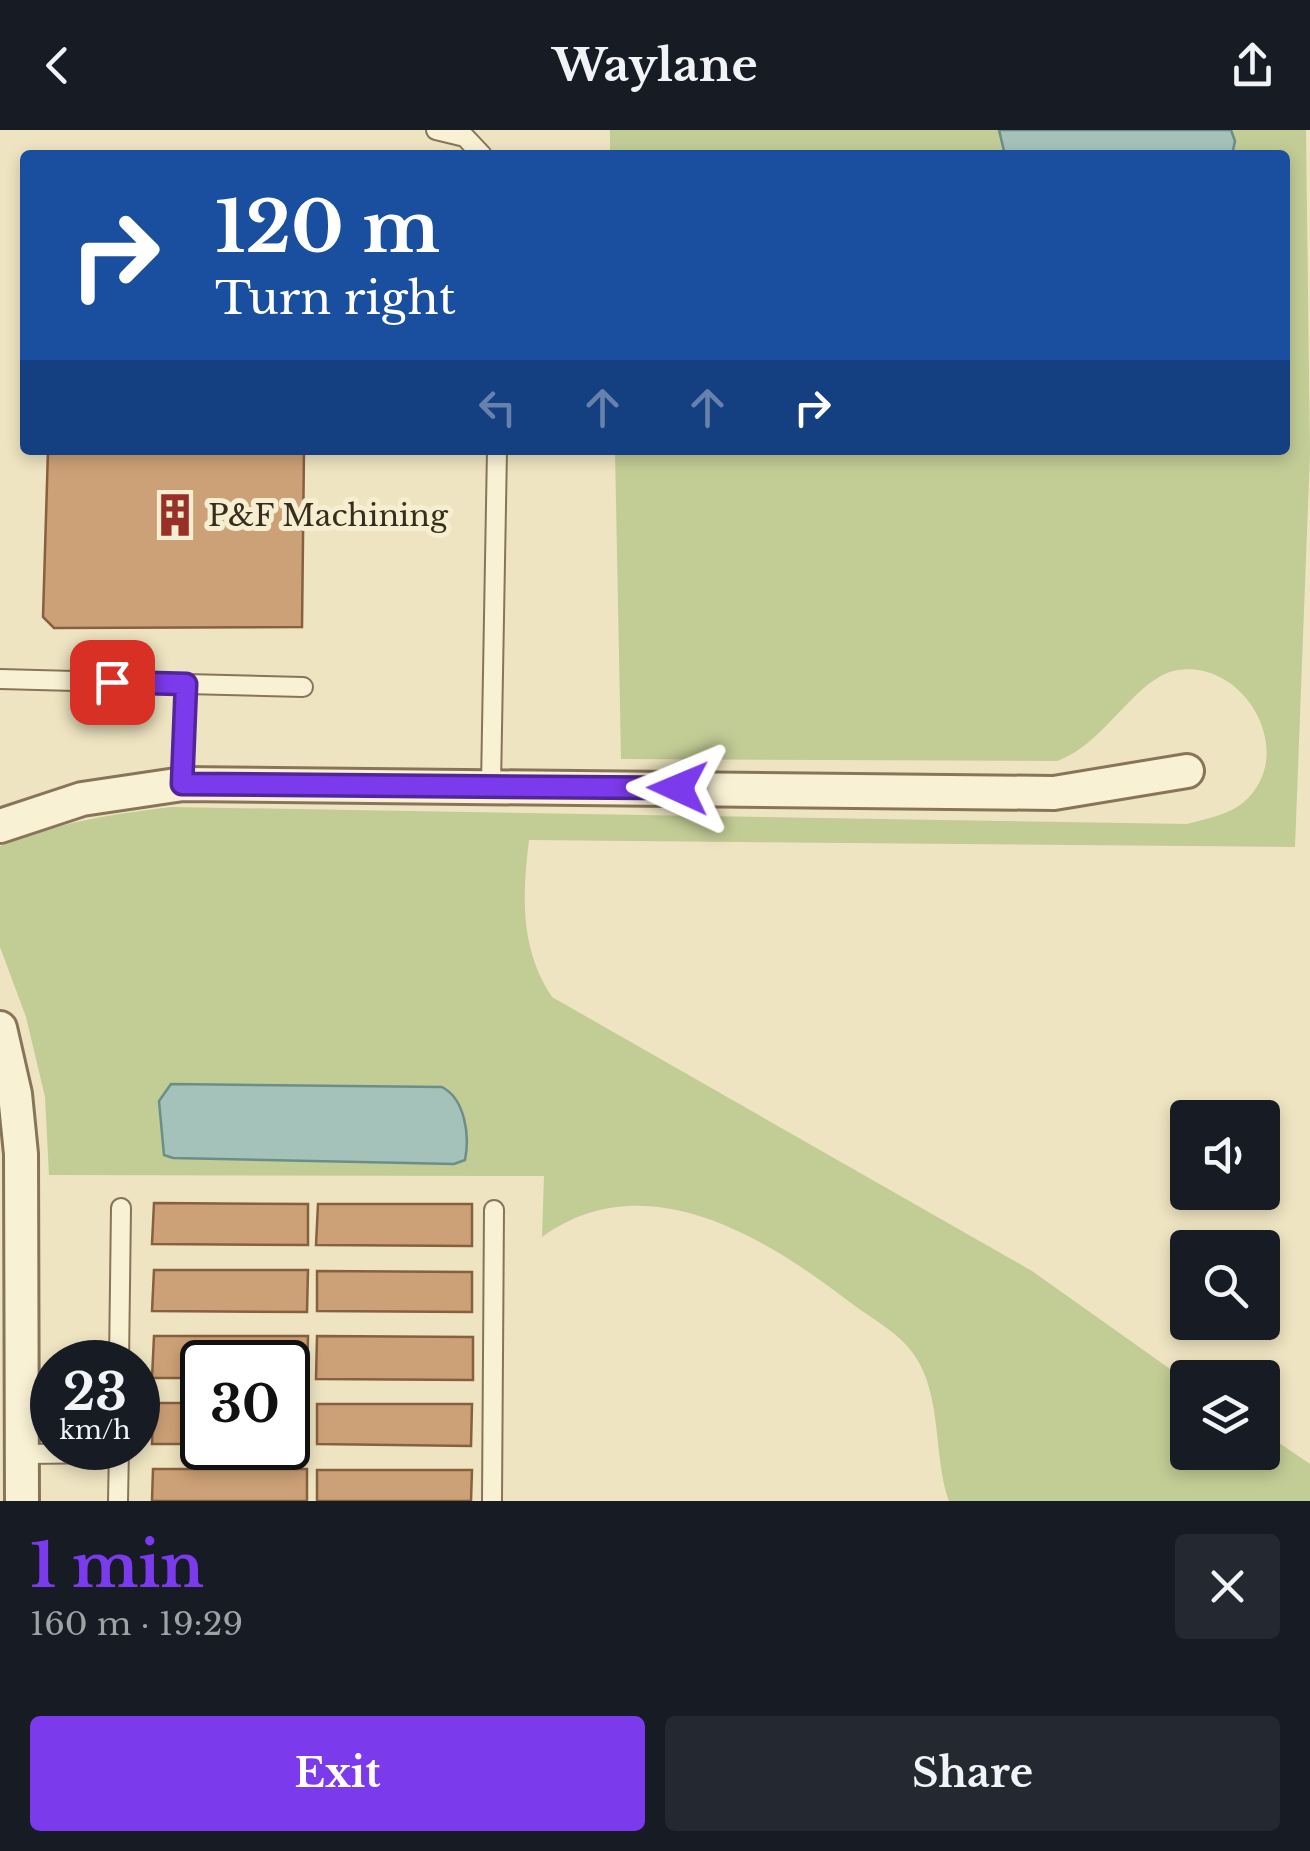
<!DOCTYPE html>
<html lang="en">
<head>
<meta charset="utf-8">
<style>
	body { margin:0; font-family:"Libre Baskerville",serif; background:#242831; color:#f1f3f6; height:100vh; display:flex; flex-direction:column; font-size:38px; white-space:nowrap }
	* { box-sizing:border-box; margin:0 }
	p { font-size:32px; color:#9ea1a6 }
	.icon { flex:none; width:55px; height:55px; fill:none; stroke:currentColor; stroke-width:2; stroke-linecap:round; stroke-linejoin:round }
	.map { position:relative; height:1371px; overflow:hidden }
	.drawer { display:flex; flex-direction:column; background:#171b24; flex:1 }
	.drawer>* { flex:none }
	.guide { position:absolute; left:20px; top:20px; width:1270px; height:305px; border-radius:10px; box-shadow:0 5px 15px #0003; background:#1a4fa0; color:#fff; overflow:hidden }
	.fabs { position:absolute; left:1170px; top:970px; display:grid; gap:20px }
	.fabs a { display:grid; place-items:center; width:110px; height:110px; border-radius:10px; background:#171b24; box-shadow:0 5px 15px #0003; font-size:50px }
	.speed { position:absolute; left:30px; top:1210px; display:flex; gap:20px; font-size:50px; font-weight:700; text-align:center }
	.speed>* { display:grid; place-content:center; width:130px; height:130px; border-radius:50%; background:#171b24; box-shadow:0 5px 15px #0003; line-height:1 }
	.speed small { font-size:25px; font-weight:400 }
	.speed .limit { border:5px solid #111; border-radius:15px; background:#fff; color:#111 }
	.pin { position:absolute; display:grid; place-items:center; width:85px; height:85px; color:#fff; margin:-42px; border-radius:20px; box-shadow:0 5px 15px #0006 }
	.me { position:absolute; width:110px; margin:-55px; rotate:271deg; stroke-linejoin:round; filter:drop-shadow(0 0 8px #0008) }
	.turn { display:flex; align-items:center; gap:35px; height:210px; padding:0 30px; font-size:45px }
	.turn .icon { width:130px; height:130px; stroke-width:2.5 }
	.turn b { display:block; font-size:70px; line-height:85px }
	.lanes { display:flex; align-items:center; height:95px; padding:0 30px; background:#0003; justify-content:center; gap:50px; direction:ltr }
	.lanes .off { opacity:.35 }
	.round { display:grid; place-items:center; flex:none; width:105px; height:105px; border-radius:10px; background:#242831 }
	.headline { display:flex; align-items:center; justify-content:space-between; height:170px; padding:0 30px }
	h1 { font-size:60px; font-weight:700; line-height:75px; color:#7c3aed }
	.primary-button { display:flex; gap:20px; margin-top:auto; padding:20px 30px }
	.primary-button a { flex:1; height:115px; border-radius:10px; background:#7c3aed; color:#fff; font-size:40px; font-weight:700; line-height:115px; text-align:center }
	.primary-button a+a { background:#242831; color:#f1f3f6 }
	header { display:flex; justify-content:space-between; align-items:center; height:130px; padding:0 30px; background:#171b24; font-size:45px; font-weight:700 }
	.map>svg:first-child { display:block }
	.green { fill:#c2cc95; fill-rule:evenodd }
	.water { fill:#a4c1ba; stroke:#6b8f88; stroke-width:2.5 }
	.building { fill:#cda177; stroke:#87603e; stroke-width:2.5 }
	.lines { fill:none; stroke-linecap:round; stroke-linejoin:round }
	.lane-casing { stroke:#887559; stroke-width:22 }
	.street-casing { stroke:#887559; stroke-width:38 }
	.lane { stroke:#f9f1d4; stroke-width:18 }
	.street { stroke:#f9f1d4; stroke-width:32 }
	.route-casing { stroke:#51269a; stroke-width:25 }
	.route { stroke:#7c3aed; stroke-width:18 }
	.labels { text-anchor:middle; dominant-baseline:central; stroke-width:10; stroke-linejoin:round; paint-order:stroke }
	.poi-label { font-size:30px; fill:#382c1d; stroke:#f6eed1; text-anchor:start }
</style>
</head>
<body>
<header><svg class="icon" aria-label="back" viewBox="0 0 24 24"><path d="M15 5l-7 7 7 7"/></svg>Waylane<svg class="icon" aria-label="share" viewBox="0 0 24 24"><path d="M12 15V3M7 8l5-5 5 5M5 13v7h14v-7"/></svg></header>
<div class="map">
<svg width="1310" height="1371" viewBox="0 0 1310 1371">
	<rect width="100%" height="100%" fill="#eee4c1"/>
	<!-- green -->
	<g class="green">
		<polygon points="610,0 999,0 1005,25 610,25"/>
		<path d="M1231,0h75l4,323 -15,394 -766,-7c-7,56 -9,109 23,157l480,274 155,110 1,71h74l1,-20 47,32v37h-361c-17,-48 -5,-113 -41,-154 -15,-18 -42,-32 -61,-47 -85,-65 -203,-137 -305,-63l2,-61 -495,-1 -4,-78 -19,-80 -26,-70v-101c55,-23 112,-32 172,-39l1015,17c18,-5 42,-9 57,-22 55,-49 1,-142 -66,-132 -42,6 -72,74 -121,91l-436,-2 -6,-309h670v-295h-53l3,-14zM162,1015l304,6 -1,9 -11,4 -281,-6 -9,-4z"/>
	</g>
	<!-- water -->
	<g class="water">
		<polygon points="999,0 1231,0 1235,11 1232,25 1005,25"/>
		<path d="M171,954l271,3c23,12 28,48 23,73l-11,4 -281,-6 -9,-3 -5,-54z"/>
	</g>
	<!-- building -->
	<g class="building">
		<polygon points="48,320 304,320 302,497 54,498 43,487"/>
		<polygon points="154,1073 308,1074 308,1115 152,1114"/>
		<polygon points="318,1074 472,1074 472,1116 316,1115"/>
		<polygon points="154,1140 308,1140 307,1182 152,1181"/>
		<polygon points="317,1141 472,1142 472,1182 317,1181"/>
		<polygon points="154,1206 308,1206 307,1249 288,1249 288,1232 202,1232 202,1248 152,1248"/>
		<polygon points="317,1206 473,1207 473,1250 316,1249"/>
		<rect x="288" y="1272" width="19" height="42"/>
		<polygon points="153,1273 202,1273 202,1314 152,1314"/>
		<polygon points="317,1274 472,1274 471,1316 317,1314"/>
		<polygon points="153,1339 307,1339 307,1371 152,1371"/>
		<polygon points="317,1340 472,1340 471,1371 317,1371"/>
	</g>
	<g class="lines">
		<!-- lane casing -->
		<g class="lane-casing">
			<g id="lane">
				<polyline points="436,0 465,7 482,25"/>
				<polyline points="0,549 186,554 183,654"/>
				<polyline points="186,554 303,557"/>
				<polyline points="491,655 497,320"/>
				<polyline points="119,1232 121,1078"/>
				<polyline points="23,1324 119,1323"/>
				<polyline points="118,1371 119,1318"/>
				<polyline points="492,1371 494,1080"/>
			</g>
		</g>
		<!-- street casing -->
		<g class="street-casing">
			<g id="street">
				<polyline points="0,696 82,669 183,654 1054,663 1187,641"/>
				<polyline points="0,898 15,964 21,1024 22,1371"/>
			</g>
		</g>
		<!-- lane -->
		<use href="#lane" class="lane"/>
		<!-- street -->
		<use href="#street" class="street"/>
	</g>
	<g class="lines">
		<!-- route casing -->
		<g class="route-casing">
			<polyline id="route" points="112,552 186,554 182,654 678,658"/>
		</g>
		<!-- route -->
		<use href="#route" class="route"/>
	</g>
	<!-- icons -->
	<defs>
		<g id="building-bare" transform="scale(3.45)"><path d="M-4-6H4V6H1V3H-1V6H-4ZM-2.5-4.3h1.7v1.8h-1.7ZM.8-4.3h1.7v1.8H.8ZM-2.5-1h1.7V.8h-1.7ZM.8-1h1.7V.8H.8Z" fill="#982f28" stroke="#f6eed1" stroke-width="2.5" paint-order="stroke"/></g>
	</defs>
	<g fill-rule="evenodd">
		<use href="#building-bare" x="175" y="385"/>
	</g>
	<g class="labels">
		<!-- poi labels -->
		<g class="poi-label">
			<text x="208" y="385">P&amp;F Machining</text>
		</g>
	</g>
</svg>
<div class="fabs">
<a><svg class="icon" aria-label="sound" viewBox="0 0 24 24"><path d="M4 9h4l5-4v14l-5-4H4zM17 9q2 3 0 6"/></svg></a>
<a><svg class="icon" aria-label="search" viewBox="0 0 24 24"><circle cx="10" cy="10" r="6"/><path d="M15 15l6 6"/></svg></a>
<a><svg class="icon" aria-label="layers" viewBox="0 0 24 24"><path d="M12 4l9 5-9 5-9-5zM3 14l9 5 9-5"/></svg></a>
</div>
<div class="speed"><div>23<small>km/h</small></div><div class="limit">30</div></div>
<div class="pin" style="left:112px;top:552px;background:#d93025"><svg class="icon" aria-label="arrive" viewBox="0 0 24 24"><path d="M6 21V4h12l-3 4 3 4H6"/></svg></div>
<svg class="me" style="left:678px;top:658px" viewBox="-20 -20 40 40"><path d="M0-17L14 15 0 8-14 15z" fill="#7c3aed" stroke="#fff" stroke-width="4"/></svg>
<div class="guide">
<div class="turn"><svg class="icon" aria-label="right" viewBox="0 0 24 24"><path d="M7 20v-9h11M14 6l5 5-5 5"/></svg><div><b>120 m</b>Turn right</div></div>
<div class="lanes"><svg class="icon off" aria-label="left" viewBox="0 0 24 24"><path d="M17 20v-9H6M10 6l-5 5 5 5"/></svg><svg class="icon off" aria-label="ahead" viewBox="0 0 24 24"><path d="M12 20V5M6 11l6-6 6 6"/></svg><svg class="icon off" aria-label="ahead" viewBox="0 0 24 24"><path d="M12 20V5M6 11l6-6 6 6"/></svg><svg class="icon" aria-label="right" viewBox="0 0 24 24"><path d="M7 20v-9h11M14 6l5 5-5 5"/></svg></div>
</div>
</div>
<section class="drawer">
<div class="headline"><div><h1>1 min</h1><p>160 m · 19:29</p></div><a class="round"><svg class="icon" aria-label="close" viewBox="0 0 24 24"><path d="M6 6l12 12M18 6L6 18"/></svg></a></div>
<div class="primary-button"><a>Exit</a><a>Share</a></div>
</section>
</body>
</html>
